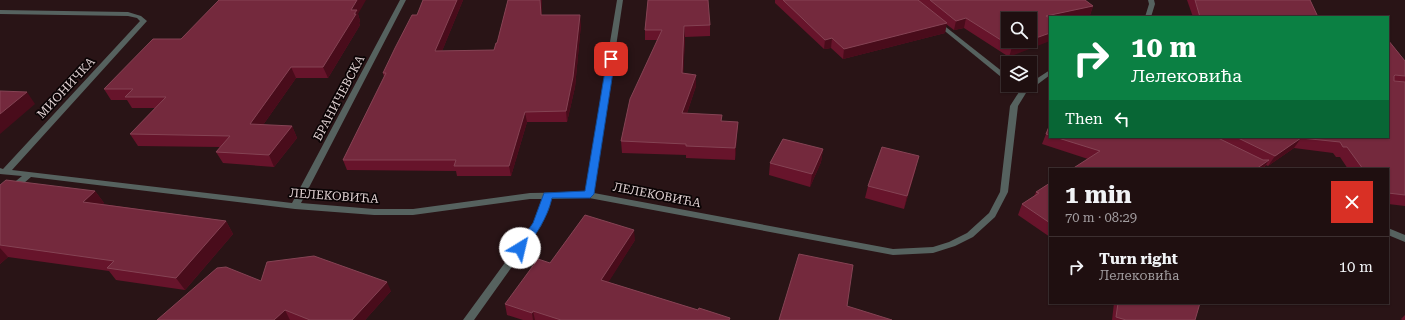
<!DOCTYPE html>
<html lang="en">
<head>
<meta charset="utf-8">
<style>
	body { margin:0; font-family:"Roboto Serif",serif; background:#271819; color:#f1f3f6; height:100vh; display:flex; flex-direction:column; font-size:15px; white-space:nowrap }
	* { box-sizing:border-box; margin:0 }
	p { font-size:13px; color:#a19c9f }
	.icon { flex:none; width:22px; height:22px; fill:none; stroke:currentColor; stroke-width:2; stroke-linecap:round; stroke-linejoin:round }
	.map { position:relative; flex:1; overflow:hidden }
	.sheet { position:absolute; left:1049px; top:168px; width:340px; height:136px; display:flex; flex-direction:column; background:#1f0f10; border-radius:0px; box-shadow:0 1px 3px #0004,0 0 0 1px #3c2f30 }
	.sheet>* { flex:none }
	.hud { position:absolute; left:1049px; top:16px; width:340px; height:122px; border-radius:0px; box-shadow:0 1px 3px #0004,0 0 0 1px #3c2f30; background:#0b8043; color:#fff; overflow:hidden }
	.tools { position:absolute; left:1001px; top:12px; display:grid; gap:8px }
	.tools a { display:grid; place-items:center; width:36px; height:36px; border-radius:0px; background:#1f0f10; box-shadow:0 1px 3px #0004,0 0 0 1px #3c2f30; font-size:20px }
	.pin { position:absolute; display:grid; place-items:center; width:34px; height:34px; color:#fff; margin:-17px; border-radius:8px; box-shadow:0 2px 6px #0006 }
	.me { position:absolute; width:44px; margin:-22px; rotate:36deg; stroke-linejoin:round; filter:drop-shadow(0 0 3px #0008) }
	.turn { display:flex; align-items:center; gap:14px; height:84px; padding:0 16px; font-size:18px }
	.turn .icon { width:52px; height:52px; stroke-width:2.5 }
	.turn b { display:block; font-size:28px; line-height:34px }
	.then { display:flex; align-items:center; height:38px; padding:0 16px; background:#0003; gap:8px; font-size:15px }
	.round { display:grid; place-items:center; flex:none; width:42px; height:42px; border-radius:0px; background:#271819 }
	.headline { display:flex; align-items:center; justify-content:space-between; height:68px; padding:0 16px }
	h1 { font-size:24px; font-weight:700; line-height:30px }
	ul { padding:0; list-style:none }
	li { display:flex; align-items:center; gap:12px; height:60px; padding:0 16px; border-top:1px solid #3c2f30 }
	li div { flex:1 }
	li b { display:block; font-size:15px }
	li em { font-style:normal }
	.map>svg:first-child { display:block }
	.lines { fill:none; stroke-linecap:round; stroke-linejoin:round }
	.street { fill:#56625f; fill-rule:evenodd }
	.wall { fill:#67142b }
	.shaded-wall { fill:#490c1b }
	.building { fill:#74293d; stroke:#854354 }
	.route { fill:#1a73e8; stroke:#114b97 }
	.labels { text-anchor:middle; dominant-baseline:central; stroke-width:3.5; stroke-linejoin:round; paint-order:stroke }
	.street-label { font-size:12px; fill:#e1d2d3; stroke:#0b0405 }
</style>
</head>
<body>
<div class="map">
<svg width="1405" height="320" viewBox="0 0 1405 320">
	<rect width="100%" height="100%" fill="#291416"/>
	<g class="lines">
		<!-- street -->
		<g class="street">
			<polygon points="400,0 406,0 301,203 374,209 413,209 530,193 585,192 617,0 623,0 594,193 893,249 933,247 949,242 967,233 989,213 1000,192 1010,106 1019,92 1010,85 1018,85 1023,89 1030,85 1030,83 1050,70 1050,75 1026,93 1018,106 1008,192 995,217 973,237 955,246 933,253 893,255 589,198 551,199 549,209 541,226 474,320 463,320 534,223 541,209 543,199 530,199 413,215 374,215 295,209 31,177 3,201 0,202 0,194 22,176 0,174 0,168 3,169 140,21 137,18 128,16 0,14 0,10 128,12 141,16 147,21 12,170 292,203"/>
			<polygon points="1148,0 1154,0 1155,4 1151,17 1145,17 1149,4"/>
			<polygon points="937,20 1008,76 1008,82 1006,81 935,23 935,21"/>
			<polygon points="1388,228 1405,235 1405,242 1388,235"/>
		</g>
	</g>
	<!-- wall -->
	<g class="wall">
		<polygon points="423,0 463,0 442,51 494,50 497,43 508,0 542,0 542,15 581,24 575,87 567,122 527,122 511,176 457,176 456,171 347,170 343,160 384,77 383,73 417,15"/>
		<polygon points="648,0 710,25 710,36 685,37 683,74 696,86 687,113 722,122 738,122 735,160 686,158 686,155 622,153 621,141 657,40 645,40 645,30"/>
		<polygon points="775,0 1085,0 1093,6 1090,15 1050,17 1009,57 964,28 954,30 946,24 945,33 843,59 831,48 824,49 775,3"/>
		<polygon points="1187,0 1310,0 1318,17 1193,17"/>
		<polygon points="358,14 360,21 359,23 360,25 328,78 296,78 263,125 292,126 297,138 274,167 223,163 216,152 220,147 138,146 130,134 155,108 132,108 127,100 111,100 104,89 181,39"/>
		<polygon points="1388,40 1405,61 1405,206 1388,204 1388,169 1348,169 1340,157 1336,157 1333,153 1294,148 1268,166 1266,165 1263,169 1072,169 1088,159 1042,144 1050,124 1050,137 1388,137"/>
		<polygon points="823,149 821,162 810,187 769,175 770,163"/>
		<polygon points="916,168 904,209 865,198 868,186"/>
		<polygon points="1050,183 1050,237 1018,215 1022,204 1034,196 1036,192"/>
		<polygon points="0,185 95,191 104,203 102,204 226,221 233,234 185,290 116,280 109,271 8,257 0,264"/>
		<polygon points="635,240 608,282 698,310 730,318 730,320 523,320 507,315 505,304 550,263"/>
		<polygon points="261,281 391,291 365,320 157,320"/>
		<polygon points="1114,303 1200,303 1195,320 1112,320"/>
		<polygon points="1405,315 1405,320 1402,320 1401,319"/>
	</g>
	<!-- shaded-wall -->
	<g class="shaded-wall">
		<polygon points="357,0 366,0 358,14 360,21 359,23 360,25 328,78 323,67 351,10"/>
		<polygon points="457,0 463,0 438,61 435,51"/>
		<polygon points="540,0 542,0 542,24 541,15"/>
		<polygon points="1093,6 1090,15 1081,17 1050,17 1050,24 1046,16"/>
		<polygon points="580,15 581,24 575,87 567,122 566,111"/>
		<polygon points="966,18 964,28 954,30 956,21"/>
		<polygon points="947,23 945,33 843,59 844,49"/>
		<polygon points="684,26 685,37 683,85 682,73"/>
		<polygon points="1050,33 1050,41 1009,57 1012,47 1030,41 1030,40"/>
		<polygon points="832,38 831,48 824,49 825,40"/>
		<polygon points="291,67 296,78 256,135 250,124"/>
		<polygon points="696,75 696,86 683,125 682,113"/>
		<polygon points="27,92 35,104 0,134 0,114"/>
		<polygon points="525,112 527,122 511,176 509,166"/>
		<polygon points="738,122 737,134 735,160 735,148"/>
		<polygon points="292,126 297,138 274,167 269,155"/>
		<polygon points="1301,138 1294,148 1268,166 1275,156"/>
		<polygon points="823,149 821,162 810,187 812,174"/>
		<polygon points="919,156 916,168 904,209 907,196"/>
		<polygon points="1269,160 1263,169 1256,169"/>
		<polygon points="95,191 104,203 92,214 83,202"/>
		<polygon points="226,221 233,234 185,290 176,278"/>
		<polygon points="634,230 635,240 603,291 601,280"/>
		<polygon points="0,248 8,257 0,264"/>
		<polygon points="387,282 391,291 365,320 352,320"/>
		<polygon points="285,310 290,320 274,320"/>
		<polygon points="533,311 535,320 533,320 532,313"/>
	</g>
	<!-- building -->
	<g class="building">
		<polygon points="219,0 357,0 351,10 357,10 354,14 356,14 323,67 291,67 250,124 292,126 269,155 216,152 230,136 130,134 166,97 125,97 133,89 104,89 153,39 181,39"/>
		<polygon points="423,0 457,0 435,51 494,50 496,43 497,43 508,0 540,0 541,15 580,15 573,77 566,111 525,112 509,166 454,166 456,160 343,160 386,73 383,73 395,48 412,15 417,15"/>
		<polygon points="648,0 708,0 710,25 684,26 682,73 696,75 682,113 722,115 721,121 738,122 735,148 686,146 686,144 621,141 630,99 662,30 645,30"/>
		<polygon points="783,0 918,0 947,23 844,49 832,38 825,40"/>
		<polygon points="930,0 1085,0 1093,6 1046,16 1050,18 1050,33 1030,40 1030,19 1008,19 1008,41 1028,41 1012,47 966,18 956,21"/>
		<polygon points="1195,0 1310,0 1318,17 1200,17"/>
		<polygon points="1388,40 1405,61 1405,76 1395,75 1394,76 1394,81 1405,82 1405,195 1388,193 1388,169 1363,169 1347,147 1343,147 1340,142 1301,138 1275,156 1236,137 1388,137"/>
		<polygon points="0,91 27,92 0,114"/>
		<polygon points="1050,124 1050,135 1046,134"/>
		<polygon points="1055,137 1216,137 1263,160 1269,160 1256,169 1072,169 1100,151"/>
		<polygon points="783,139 823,149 812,174 770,163"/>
		<polygon points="882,147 919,156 907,196 868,186"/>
		<polygon points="6,180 95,191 83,202 226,221 176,278 107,268 114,261 0,245 0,185"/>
		<polygon points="1050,183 1050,223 1022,204 1039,193 1036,192"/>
		<polygon points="585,215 634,230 601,280 698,310 699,308 730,318 729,320 561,320 533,311 532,313 505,304 538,259 550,263"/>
		<polygon points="799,254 853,265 847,306 892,320 779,320"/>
		<polygon points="314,256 387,282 352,320 310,320 285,310 274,320 157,320 217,268 226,267 261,281 267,262"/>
		<polygon points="1118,303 1200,303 1195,320 1126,320 1116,317"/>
	</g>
	<!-- route -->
	<path class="route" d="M611,57l4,2 -21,135 -4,4h-38c-5,21 -16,36 -28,53h-7l-2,-3 2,-2 16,-23 11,-30 41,-2 22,-132z"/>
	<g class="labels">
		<!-- street labels -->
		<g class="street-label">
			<text transform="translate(66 88) rotate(-47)">МИОНИЧКА</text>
			<text transform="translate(339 98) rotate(-62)">БРАНИЧЕВСКА</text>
			<text transform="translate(657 195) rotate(11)">ЛЕЛЕКОВИЋА</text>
			<text transform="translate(334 196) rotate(4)">ЛЕЛЕКОВИЋА</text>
		</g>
	</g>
</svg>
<div class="tools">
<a><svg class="icon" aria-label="search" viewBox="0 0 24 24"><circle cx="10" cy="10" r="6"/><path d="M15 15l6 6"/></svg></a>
<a><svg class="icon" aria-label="layers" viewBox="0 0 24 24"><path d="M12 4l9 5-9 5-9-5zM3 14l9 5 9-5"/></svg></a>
</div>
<div class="pin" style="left:611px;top:59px;background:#d93025"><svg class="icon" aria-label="arrive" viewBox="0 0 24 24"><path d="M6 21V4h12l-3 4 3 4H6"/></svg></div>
<svg class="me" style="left:520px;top:248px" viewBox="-20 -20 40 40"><circle r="19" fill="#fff"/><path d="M0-13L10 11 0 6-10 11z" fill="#1a73e8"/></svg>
<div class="hud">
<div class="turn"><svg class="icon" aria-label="right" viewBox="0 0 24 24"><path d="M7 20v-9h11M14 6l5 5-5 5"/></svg><div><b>10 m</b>Лелековића</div></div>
<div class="then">Then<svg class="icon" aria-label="left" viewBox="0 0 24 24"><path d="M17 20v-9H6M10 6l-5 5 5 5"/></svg></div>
</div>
<section class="sheet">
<div class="headline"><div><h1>1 min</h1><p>70 m · 08:29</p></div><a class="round" style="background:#d93025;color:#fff"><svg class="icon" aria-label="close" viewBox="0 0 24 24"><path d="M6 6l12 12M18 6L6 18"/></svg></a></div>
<ul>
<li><svg class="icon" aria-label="right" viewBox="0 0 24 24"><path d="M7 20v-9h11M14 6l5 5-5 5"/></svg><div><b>Turn right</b><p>Лелековића</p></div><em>10 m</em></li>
</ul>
</section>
</div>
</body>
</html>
